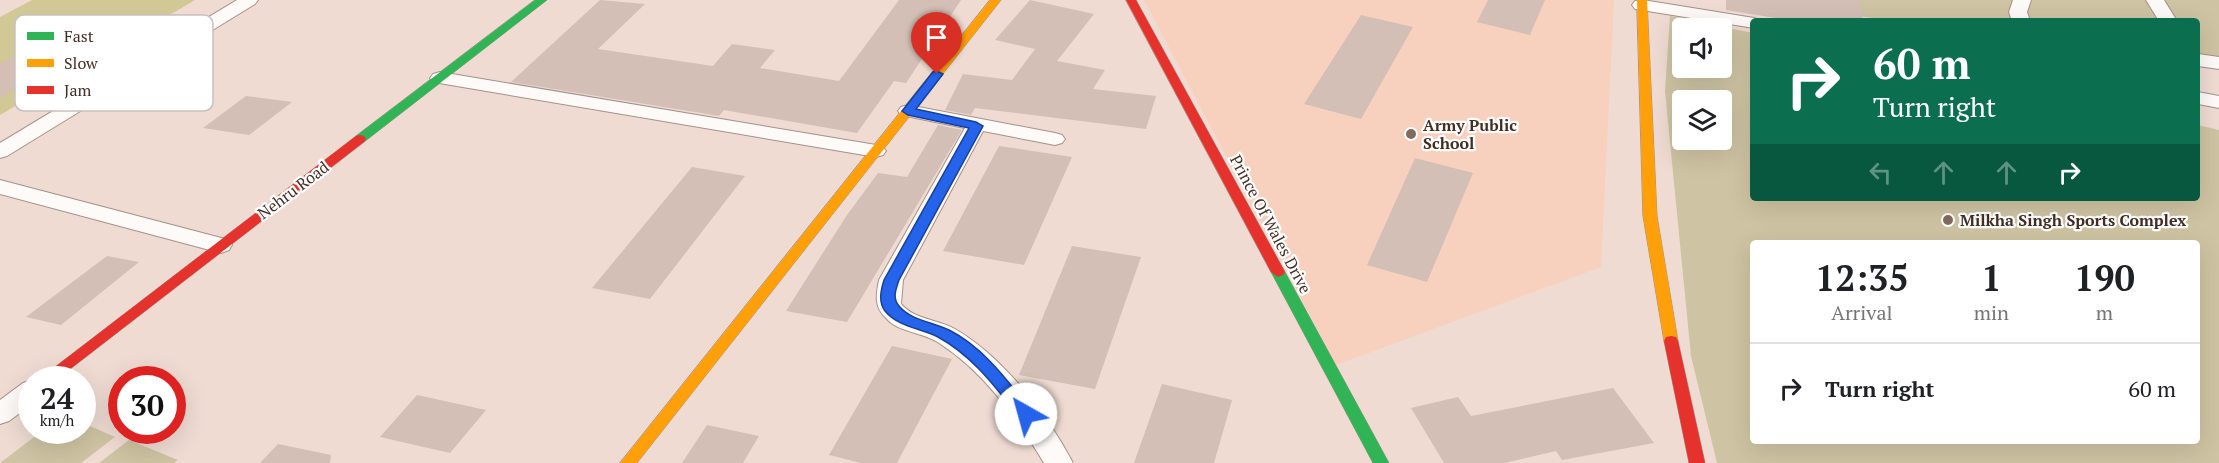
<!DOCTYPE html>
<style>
:root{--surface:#fff;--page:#f2f2f2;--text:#202124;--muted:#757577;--line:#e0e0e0}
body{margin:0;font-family:"PT Serif",serif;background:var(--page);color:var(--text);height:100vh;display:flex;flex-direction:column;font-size:22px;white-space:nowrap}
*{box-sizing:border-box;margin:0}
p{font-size:20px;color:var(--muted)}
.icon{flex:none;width:33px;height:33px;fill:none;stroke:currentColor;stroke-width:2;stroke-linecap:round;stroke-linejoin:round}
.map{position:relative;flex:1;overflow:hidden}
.panel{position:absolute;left:1750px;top:240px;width:450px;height:204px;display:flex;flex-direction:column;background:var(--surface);border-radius:6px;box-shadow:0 6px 24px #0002}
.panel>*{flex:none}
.top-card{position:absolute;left:1750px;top:18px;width:450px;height:183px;border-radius:6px;box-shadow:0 6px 24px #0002;background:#0b6e4f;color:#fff;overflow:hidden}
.controls{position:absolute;left:1672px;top:18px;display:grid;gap:12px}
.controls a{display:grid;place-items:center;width:60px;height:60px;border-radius:6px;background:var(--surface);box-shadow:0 6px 24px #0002;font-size:30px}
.speed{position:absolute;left:18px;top:366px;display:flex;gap:12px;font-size:30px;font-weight:700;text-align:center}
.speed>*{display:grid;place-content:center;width:78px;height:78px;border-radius:50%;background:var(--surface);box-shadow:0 6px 24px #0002;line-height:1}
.speed small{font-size:15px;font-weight:400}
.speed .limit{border:9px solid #d22;background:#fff;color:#111}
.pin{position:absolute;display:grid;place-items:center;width:51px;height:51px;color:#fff;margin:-62px -26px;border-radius:50% 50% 50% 0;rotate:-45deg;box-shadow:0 0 6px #0007}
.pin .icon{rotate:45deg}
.me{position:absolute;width:66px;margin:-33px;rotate:322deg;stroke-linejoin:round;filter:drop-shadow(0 0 4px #0008)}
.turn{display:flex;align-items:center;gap:21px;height:126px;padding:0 24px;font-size:27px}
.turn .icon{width:78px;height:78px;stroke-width:2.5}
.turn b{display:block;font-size:42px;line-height:51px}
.lanes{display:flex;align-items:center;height:57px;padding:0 24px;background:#0003;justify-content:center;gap:30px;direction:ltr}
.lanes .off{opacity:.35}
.eta{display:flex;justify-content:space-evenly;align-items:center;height:102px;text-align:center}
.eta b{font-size:36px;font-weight:700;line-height:42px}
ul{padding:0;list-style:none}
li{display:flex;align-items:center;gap:18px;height:90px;padding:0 24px;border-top:2px solid var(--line)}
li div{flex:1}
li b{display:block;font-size:22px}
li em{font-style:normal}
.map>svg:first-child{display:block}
.built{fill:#f7d1be}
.green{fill:#cec4a3;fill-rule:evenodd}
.forest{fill:#d2c896}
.building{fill:#d3bfb5}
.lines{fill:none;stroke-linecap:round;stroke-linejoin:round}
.street-casing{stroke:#a49188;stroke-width:2}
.fast-casing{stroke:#a49188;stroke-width:1}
.slow-casing{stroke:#a49188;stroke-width:1}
.jam-casing{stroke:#a49188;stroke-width:1}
.street{fill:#fdfaf8;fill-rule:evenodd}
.fast{fill:#30b455;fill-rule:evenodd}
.slow{fill:#ff9f0a;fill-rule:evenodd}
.jam{fill:#e5322d;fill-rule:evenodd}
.route{fill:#2563eb;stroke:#184099;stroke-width:1.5}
.poi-dot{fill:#806b60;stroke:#fff;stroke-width:2}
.labels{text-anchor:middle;stroke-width:4.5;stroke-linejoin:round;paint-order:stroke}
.poi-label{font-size:16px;font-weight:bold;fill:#442e23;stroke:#fff;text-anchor:start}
.street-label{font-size:16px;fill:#442e23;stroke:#fff}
.key{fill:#fff;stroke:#c7c0bd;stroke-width:1.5}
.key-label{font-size:16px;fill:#442e23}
</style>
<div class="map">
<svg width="2219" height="463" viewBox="0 0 2219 463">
<rect width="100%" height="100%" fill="#efdbd2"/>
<path class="built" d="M1144,0H1614L1601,267L1336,365Z"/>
<path class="green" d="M1749,0H2219V68L2198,65V21H1893Z
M1670,16L1753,33L1754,198H2198V125L2219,130V463H1717L1691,356L1665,91ZM1683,28H1722V68H1683ZM1683,100H1722V140H1683ZM1754,243H2198V441H1754Z
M83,423L115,437L81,463H0L42,431L82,430Z
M129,440L178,460L174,463H99Z"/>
<path class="forest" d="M32,0H195L0,115V17Z"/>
<path class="building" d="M600,0L645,4L598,49L713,66L732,44L775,50L760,68L839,81L899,0H961L906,83L894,81L857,133L724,110L719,116L511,82Z
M1030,0L1094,14L1057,61L1105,70L1093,89L1156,96L1146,129L975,108L971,115L945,110L963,74L1012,80L1035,49L995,40Z
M1488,0H1545L1530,35L1477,22Z
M1726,0H1859L1863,21H1794L1726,10Z
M1361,15L1413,27L1361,119L1304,104Z
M18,54L60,60L0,98V64Z
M246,96L292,102L249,135L203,128Z
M938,125L962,130L847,322L786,311L847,215L878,173L907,177Z
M999,146L1072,157L1024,265L943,251Z
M1415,158L1473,173L1427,282L1367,265Z
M692,167L745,176L650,299L592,288Z
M1072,246L1141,257L1095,389L1019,375Z
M107,256L139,262L61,325L26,317Z
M892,346L952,359L897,463H861L829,455Z
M1162,384L1232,400L1214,463H1134Z
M1613,388L1654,443L1562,460L1556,451L1504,463H1444L1411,408L1458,397L1471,416Z
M417,395L486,410L450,453L380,437Z
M707,425L759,436L743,463H682Z
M278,444L331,455L330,463H260Z"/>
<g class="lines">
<g class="street-casing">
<path id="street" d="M237,0H258L255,4L7,156L0,158V143Z
M1643,0L1754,18L1762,21H1754V28L1635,9L1632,5L1635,1Z
M2013,0H2031L2027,12L2030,21H2012L2009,12Z
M2146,0H2164L2177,21H2159Z
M2198,54L2219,57V69L2198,66Z
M440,72L876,145L883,147L886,151L883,155L876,157L433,82L430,78L433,74Z
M2198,92L2219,96V108L2198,104Z
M908,105L1055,133L1062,135L1065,139L1062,143L1055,145L983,131L903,280L901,304C915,320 937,319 955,329C1002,356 1048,415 1073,463H1044C1017,418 984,372 939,343C923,332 899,333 886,318C874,307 876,295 879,280L965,128L901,115L898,111L901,107Z
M0,180L229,240L232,245L229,250L221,253L0,194Z
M32,380V404L9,421L0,424V400L23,383Z"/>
</g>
<g class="fast-casing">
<path id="fast" d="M535,0H547L364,142H356L354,139L356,136Z
M1278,267L1285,272L1389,463H1373L1271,272Z"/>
</g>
<g class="slow-casing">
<path id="slow" d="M990,0H1001L637,463H620Z
M1637,0H1647L1657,216L1678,341L1676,345H1666L1664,341L1643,216Z"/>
</g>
<g class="jam-casing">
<path id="jam" d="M1126,0H1136L1285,272L1283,275L1278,277L1271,272Z
M360,135L364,136L366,139L364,142L56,380H38L356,136Z
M1671,336L1676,337L1678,341L1705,463H1689L1664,341L1666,337Z"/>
</g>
<use href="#street" class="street"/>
<use href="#fast" class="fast"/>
<use href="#slow" class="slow"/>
<use href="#jam" class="jam"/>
</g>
<path class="route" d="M937,71L943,74L916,109L976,122L983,126L899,280C896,289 892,298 899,306C910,320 933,322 949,330C983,347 1007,380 1031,410L1034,414L1031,418H1020C996,388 973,356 938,337C921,328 898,327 885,311C878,302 881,290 884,280L969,128L908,115L902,111L933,72Z"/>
<g class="poi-dot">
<circle cx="1411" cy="134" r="6"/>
<circle cx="1948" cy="220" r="6"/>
</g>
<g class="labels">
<g class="poi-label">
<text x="1423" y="131">Army Public<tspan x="1423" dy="18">School</tspan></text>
<text x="1960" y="226">Milkha Singh Sports Complex</text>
</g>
<g class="street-label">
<text transform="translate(293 190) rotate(-37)" y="6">Nehru Road</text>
<text transform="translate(1271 224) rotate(62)" y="6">Prince Of Wales Drive</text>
</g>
</g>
<rect x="15" y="15" width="198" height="96" rx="9" class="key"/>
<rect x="27" y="32" width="27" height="8" fill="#30b455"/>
<rect x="27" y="59" width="27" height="8" fill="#ff9f0a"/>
<rect x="27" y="86" width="27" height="8" fill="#e5322d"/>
<g class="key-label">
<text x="64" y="42">Fast</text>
<text x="64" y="69">Slow</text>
<text x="64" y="96">Jam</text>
</g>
</svg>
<div class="controls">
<a><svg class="icon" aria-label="sound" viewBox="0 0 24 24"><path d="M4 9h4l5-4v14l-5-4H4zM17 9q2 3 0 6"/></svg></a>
<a><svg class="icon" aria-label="layers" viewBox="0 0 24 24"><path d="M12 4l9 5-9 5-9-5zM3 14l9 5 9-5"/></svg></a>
</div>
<div class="speed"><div>24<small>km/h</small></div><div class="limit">30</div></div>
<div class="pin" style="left:937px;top:74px;background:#d93025"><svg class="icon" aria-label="arrive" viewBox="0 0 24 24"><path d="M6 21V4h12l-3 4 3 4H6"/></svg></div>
<svg class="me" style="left:1026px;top:414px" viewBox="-20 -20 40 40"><circle r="19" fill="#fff"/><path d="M0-13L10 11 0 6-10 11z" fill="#2563eb"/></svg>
<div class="top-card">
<div class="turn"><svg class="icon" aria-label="right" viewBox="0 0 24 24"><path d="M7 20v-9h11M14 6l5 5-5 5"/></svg><div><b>60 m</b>Turn right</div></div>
<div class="lanes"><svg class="icon off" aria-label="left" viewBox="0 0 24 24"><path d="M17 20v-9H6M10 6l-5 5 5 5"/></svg><svg class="icon off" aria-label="ahead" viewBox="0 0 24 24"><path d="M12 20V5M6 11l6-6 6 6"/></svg><svg class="icon off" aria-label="ahead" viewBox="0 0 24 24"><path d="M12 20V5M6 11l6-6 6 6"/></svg><svg class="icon" aria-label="right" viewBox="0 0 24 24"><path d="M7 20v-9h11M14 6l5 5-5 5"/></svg></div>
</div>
<section class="panel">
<div class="eta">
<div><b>12:35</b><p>Arrival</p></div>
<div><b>1</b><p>min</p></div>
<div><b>190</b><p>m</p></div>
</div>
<ul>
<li><svg class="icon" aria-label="right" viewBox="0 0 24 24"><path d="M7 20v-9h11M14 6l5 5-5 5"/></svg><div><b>Turn right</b></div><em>60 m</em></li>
</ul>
</section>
</div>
